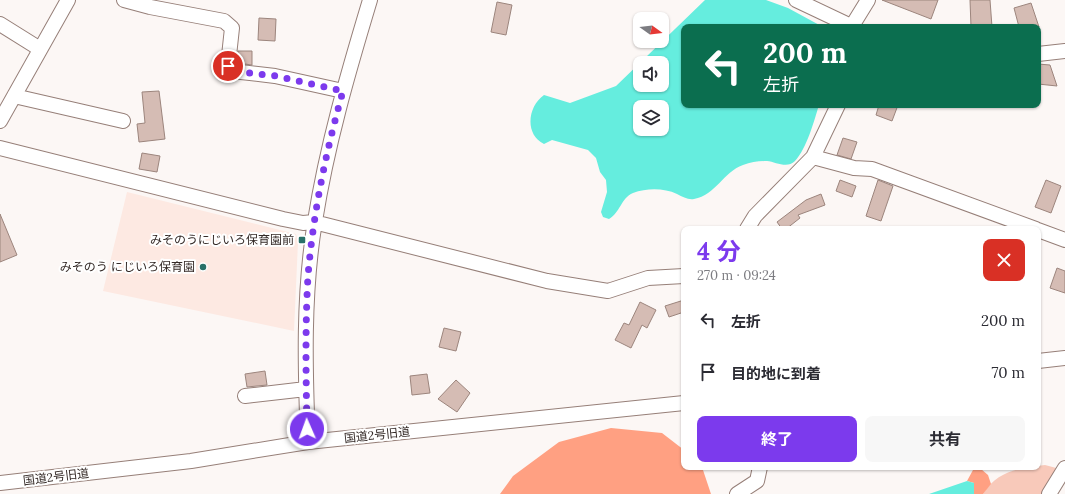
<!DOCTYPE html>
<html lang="ja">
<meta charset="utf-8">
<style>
:root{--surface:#fff;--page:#f7f7f7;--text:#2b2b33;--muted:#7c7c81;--accent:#7c3aed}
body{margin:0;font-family:Lora,"Noto Sans JP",serif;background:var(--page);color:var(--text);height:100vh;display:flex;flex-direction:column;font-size:15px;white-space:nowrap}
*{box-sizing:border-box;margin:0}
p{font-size:13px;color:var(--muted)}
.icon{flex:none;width:22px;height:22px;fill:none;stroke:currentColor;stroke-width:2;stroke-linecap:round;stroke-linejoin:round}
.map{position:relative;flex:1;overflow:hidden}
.details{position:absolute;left:681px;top:226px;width:360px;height:244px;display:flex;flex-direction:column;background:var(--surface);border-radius:8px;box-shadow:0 1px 3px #0004}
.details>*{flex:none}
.guide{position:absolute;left:681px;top:24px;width:360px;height:84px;border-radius:8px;box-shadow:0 1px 3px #0004;background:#0b6e4f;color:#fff;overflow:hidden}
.needle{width:26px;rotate:105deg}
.fabs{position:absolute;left:633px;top:12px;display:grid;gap:8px}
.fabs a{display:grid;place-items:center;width:36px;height:36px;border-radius:8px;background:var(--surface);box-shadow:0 1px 3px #0004;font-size:20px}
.pin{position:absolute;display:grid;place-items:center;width:34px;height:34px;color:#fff;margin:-17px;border:2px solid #fff;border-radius:50%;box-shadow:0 1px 4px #0007}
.me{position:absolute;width:44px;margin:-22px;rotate:358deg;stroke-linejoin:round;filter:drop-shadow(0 0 3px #0008)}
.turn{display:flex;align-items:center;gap:14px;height:84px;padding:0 16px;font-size:18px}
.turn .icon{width:52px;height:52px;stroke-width:2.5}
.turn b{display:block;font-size:28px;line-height:34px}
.round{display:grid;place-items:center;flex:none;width:42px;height:42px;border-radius:8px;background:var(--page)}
.head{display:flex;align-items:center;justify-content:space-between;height:68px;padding:0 16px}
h1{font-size:24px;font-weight:700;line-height:30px;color:var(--accent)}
.cta{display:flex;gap:8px;margin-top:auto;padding:8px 16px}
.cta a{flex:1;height:46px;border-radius:8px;background:var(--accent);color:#fff;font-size:16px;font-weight:700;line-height:46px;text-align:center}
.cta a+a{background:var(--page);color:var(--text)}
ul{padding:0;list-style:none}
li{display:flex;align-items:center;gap:12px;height:52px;padding:0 16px}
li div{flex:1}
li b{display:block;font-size:15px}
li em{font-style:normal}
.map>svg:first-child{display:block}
.built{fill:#fde9e2}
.green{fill:#f8c9ba}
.forest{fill:#ffa082}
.water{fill:#65edde;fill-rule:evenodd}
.building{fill:#d5bcb4;stroke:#9c857d}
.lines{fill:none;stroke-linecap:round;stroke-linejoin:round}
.minor-casing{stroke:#967f78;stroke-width:16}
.minor{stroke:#fff;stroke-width:14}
.route{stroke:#7c3aed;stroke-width:7;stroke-dasharray:0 12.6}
.poi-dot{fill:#287068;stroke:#fff;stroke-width:1.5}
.labels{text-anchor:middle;stroke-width:4;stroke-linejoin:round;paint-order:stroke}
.poi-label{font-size:12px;fill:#342a27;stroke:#fff;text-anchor:end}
.street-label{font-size:12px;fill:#342a27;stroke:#fff}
</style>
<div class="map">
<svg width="1065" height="494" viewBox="0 0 1065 494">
<rect width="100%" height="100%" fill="#fcf7f5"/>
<path class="built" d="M127,192L296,234L298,242L294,331L103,291Z"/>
<path class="green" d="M1045,465L1060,469L1045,494H983C998,470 1020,468 1045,465Z"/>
<path class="forest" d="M611,428L662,433L684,450V467H702L711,494H500L513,476L559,442Z
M981,469L988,475L991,484L983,494H974V483L967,481L973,470Z"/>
<path class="water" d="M705,0H766L788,8L823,27H684V105H819C814,121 807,148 795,161C787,169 776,162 767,161C759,161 751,162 743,165C723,172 716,195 694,199C688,200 683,197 677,194C664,188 647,188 633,193C621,198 620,213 609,219L603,217L601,212L607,192L606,180L600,172L596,158L588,150L552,140L544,144C524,134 528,106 544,95L570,103L616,86ZM640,63H662V85H640ZM640,107H662V129H640Z
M967,481L974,483V494H929Z"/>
<path class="building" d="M882,0H938L931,19Z
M970,0H990L992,27H971Z
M497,2L512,5L506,35L491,32Z
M1031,3L1039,27H1019L1014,8Z
M259,18L276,19L275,41L258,40Z
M238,51H252V65L237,63Z
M1038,64L1050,65L1057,86L1038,84Z
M159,91L165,139L139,142L137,124L145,123L142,92Z
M879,105H898L892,121L876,115Z
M843,138L857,142L851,159L837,155Z
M142,153L160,156L157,172L139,169Z
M840,180L856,186L852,197L836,191Z
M878,180L893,186L881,221L866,216Z
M1046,180L1061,186L1051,213L1035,207Z
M821,194L825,205L798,215L800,218L786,229H782L777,222L806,200Z
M0,214L17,255L0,262Z
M1057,268L1065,271V293L1050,288Z
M684,300V312L669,317L665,306Z
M640,302L656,310L647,328L642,325L631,348L615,340L624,323L629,325Z
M444,328L461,332L456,351L439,347Z
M265,371L267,385L247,387L245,374Z
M427,374L430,393L412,395L410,376Z
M456,380L470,393L457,412L438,399Z"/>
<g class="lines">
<g class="minor-casing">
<path id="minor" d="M124,0L150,7L224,21L232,28L228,65V69L232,71L275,76L343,91
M796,0L853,27
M0,24L40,49
M852,26L868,0
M1038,54L1065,51
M14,96L123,121
M0,121L68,0
M0,148L283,219L303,223L314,222L547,281L608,291L648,278L684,276
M813,157L854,168L872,169L1036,229
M747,229L755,216L813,157L838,105
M1038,230L1065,240
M1038,361L1065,358
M245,396L306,389
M308,442C305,368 303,294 315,221C327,145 348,73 370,0
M0,483L191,461L308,442L684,403
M737,494L757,481L760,467
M1049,494L1065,468"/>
</g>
<use href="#minor" class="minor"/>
</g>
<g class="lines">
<path class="route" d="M228,66V69L232,71L276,76L343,91C326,151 313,214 308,276C305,327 306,378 307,429"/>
</g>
<g class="poi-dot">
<rect x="298" y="236" width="8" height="8" rx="2"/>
<circle cx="203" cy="267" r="4"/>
</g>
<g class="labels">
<g class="poi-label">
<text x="294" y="244">みそのうにじいろ保育園前</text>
<text x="195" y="271">みそのう にじいろ保育園</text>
</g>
<g class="street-label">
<text transform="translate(377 435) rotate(-6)" y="4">国道2号旧道</text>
<text transform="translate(56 477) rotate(-7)" y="4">国道2号旧道</text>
</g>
</g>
</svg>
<div class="fabs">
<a><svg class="needle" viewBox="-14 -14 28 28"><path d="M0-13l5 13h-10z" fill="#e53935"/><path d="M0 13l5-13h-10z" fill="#7c7c81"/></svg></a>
<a><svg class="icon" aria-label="sound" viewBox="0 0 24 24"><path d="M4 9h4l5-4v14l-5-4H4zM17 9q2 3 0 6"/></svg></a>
<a><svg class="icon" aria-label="layers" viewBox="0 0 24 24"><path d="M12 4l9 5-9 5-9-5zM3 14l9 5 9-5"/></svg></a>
</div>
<div class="pin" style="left:228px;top:66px;background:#d93025"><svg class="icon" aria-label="arrive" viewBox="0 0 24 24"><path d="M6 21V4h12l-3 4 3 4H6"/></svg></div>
<svg class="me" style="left:307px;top:429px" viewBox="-20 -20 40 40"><circle r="17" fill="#7c3aed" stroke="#fff" stroke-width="3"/><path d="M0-11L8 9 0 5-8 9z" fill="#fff"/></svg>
<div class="guide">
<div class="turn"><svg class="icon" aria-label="left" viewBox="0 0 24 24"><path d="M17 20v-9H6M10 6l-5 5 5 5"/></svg><div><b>200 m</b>左折</div></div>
</div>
<section class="details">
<div class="head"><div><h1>4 分</h1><p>270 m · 09:24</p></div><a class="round" style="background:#d93025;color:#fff"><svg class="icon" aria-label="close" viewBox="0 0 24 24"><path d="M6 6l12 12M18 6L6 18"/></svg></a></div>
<ul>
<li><svg class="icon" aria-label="left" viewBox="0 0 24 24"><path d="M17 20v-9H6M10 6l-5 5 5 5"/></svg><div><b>左折</b></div><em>200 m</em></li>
<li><svg class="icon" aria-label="arrive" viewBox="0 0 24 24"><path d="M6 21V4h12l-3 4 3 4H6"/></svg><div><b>目的地に到着</b></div><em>70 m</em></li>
</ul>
<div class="cta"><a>終了</a><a>共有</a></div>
</section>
</div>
